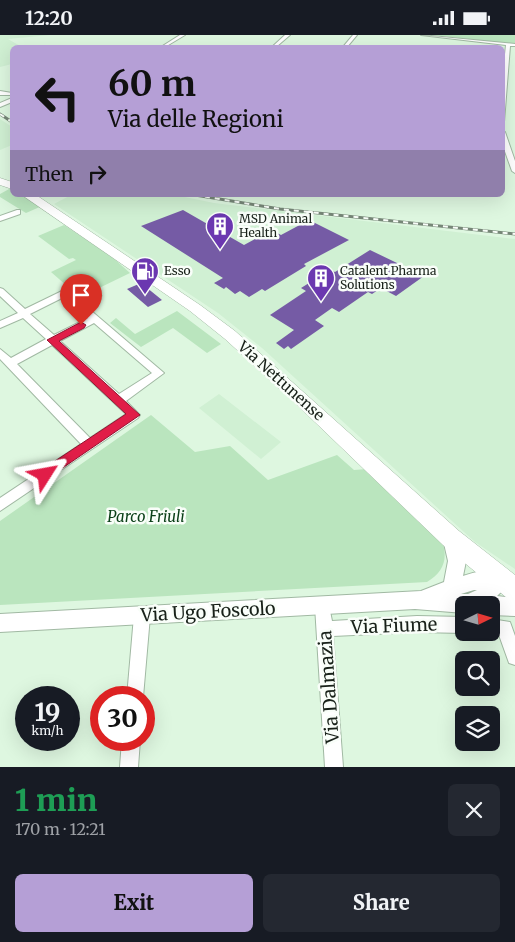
<!DOCTYPE html>
<meta charset="utf-8">
<style>
:root{--surface:#171b24;--page:#242831;--text:#f1f3f6;--muted:#9ea1a6;--accent:#b59fd6}
body{margin:0;font-family:Merriweather,serif;background:var(--page);color:var(--text);height:100vh;display:flex;flex-direction:column;font-size:19px;white-space:nowrap}
*{box-sizing:border-box;margin:0}
p{font-size:16px;color:var(--muted)}
.icon{flex:none;width:28px;height:28px;fill:none;stroke:currentColor;stroke-width:2;stroke-linecap:round;stroke-linejoin:round}
.map{position:relative;height:732px;overflow:hidden}
.panel{display:flex;flex-direction:column;background:var(--surface);flex:1}
.panel>*{flex:none}
.top-card{position:absolute;left:10px;top:10px;width:495px;height:152px;border-radius:8px;box-shadow:0 5px 20px #0002;background:#b59fd6;color:#111;overflow:hidden}
.needle{width:32px;rotate:85deg}
.tools{position:absolute;left:455px;top:561px;display:grid;gap:10px}
.tools a{display:grid;place-items:center;width:45px;height:45px;border-radius:8px;background:var(--surface);box-shadow:0 5px 20px #0002;font-size:25px}
.speed{position:absolute;left:15px;top:651px;display:flex;gap:10px;font-size:25px;font-weight:700;text-align:center}
.speed>*{display:grid;place-content:center;width:65px;height:65px;border-radius:50%;background:var(--surface);box-shadow:0 5px 20px #0002;line-height:1}
.speed small{font-size:12px;font-weight:400}
.speed .limit{border:8px solid #d22;background:#fff;color:#111}
.pin{position:absolute;display:grid;place-items:center;width:42px;height:42px;color:#fff;margin:-51px -21px;border-radius:50% 50% 50% 0;rotate:-45deg;box-shadow:0 0 5px #0007}
.pin .icon{rotate:45deg}
.me{position:absolute;width:55px;margin:-28px;rotate:56deg;stroke-linejoin:round;filter:drop-shadow(0 0 4px #0008)}
.turn{display:flex;align-items:center;gap:18px;height:105px;padding:0 15px;font-size:22px}
.turn .icon{width:65px;height:65px;stroke-width:2.5}
.turn b{display:block;font-size:35px;line-height:42px}
.then{display:flex;align-items:center;height:48px;padding:0 15px;background:#0003;gap:10px;font-size:19px}
.round{display:grid;place-items:center;flex:none;width:52px;height:52px;border-radius:8px;background:var(--page)}
.headline{display:flex;align-items:center;justify-content:space-between;height:85px;padding:0 15px}
h1{font-size:30px;font-weight:800;line-height:38px;color:#1e9e55}
.button{display:flex;gap:10px;margin-top:auto;padding:10px 15px}
.button a{flex:1;height:58px;border-radius:8px;background:var(--accent);color:#111;font-size:20px;font-weight:800;line-height:58px;text-align:center}
.button a+a{background:var(--page);color:var(--text)}
.status{display:flex;justify-content:space-between;align-items:center;height:35px;padding:0 25px;background:var(--surface);direction:ltr}
.status svg{height:14px;fill:currentColor}
.map>svg:first-child{display:block}
.built{fill:#d0f0d3}
.green{fill:#bae5be}
.building{fill:#755ba5}
.lines{fill:none;stroke-linecap:round;stroke-linejoin:round}
.minor-casing{stroke:#a1b9a3;stroke-width:2}
.tertiary-casing{stroke:#a1b9a3;stroke-width:2}
.primary-casing{stroke:#a1b9a3;stroke-width:1}
.minor{fill:#fff;fill-rule:evenodd}
.tertiary{fill:#fff;fill-rule:evenodd}
.primary{fill:#fff;fill-rule:evenodd}
.rail-casing{stroke:#768677;stroke-width:3}
.rail{stroke:#f9fef9;stroke-width:2;stroke-dasharray:5;stroke-linecap:butt}
.route{fill:#e11d48;stroke:#92132f}
.labels{text-anchor:middle;stroke-width:5;stroke-linejoin:round;paint-order:stroke}
.far-poi-label{font-size:12px;fill:#182119;stroke:#f9fef9;text-anchor:start}
.street-label{font-size:15px;fill:#182119;stroke:#f9fef9}
.park-label{font-size:15px;font-style:italic;fill:#0b4018;stroke:#f9fef9}
.near-street-label{font-size:18px;fill:#182119;stroke:#f9fef9}
</style>
<div class="status"><b>12:20</b><svg viewBox="0 0 49 12"><path d="M0 12V9h3v3zM5 12V6h3v6zM10 12V3h3v9zM15 12V0h3v12zM26 1h20v11H26zM47 4h2v5h-2z"/></svg></div>
<div class="map">
<svg width="515" height="732" viewBox="0 0 515 732">
<rect width="100%" height="100%" fill="#def7e0"/>
<path class="built" d="M0,0H50L8,4L22,12H12V29L0,32Z
M0,84L12,92V110L0,115Z
M71,160H175L214,168L515,204V534L475,507L262,313L218,278L54,169Z
M219,359L281,407L261,424L199,373Z"/>
<path class="green" d="M432,0H515V9Z
M11,153L12,160H24L42,171L26,178L0,162V159Z
M64,190L111,221L130,238L97,254L103,261L97,264L79,248L67,251L51,237L76,225L73,223L69,224L38,201Z
M177,276L221,309L207,318L173,293L141,312L110,288L116,283L135,299Z
M151,380L195,417L230,411L268,445L337,420L354,435L367,434L443,509C448,526 442,538 427,547L0,570V486Z"/>
<path class="building" d="M183,175L244,210L272,195L281,200L309,185L349,205L304,229L306,231L265,256L262,254L249,262L240,256L235,259L226,252L224,254L214,248L223,243L141,191Z
M370,215L424,241L396,261L381,253L372,259L368,257L339,277L332,273L315,285L324,291L291,314L288,311L284,314L276,308L294,295L270,280L306,256L301,253L330,235L335,237Z
M141,248L162,265L148,272L127,254Z"/>
<g class="lines">
<g class="minor-casing">
<path id="minor" d="M180,0H185L165,12H161Z
M285,0H290L276,12H272Z
M353,0H357L347,12H343Z
M421,0L515,9V11H510L504,87L502,88V47L506,10Z
M0,56L12,58V60H0Z
M12,63V67L0,72V68Z
M502,95L505,97L515,126V138L512,136L502,108Z
M17,175H20V179L0,186V181Z
M0,253L3,254L25,274L62,256H68L164,338L126,366L140,380L138,383L0,476V463L81,409L0,324V314L11,323L46,304L23,283L0,293V286L18,278L0,261ZM64,262L88,283L54,300L30,279ZM94,288L152,338L119,359L60,306ZM52,310L126,379L90,403L17,329Z
M323,563L328,566L332,586L417,581L464,582V598L417,597L333,601L343,732H325L315,571L318,566Z
M142,573L147,576L150,581L143,662H127L134,581L137,576Z
M491,584L510,587L515,601V630L509,628L499,600L485,598H491Z
M122,705H140L138,732H120Z"/>
</g>
<g class="tertiary-casing">
<path id="tertiary" d="M451,496L457,498L466,526L463,541C476,536 494,533 507,539L510,545L507,551L497,561L515,563V581L491,580V570H464V578L415,574L0,597V579L421,556L444,547L448,526L443,504L445,498ZM474,555H477L468,559H461Z"/>
</g>
<g class="primary-casing">
<path id="primary" d="M0,143L12,147V154L0,150Z
M22,160H36L200,270L235,296L459,496L515,540V567L507,563L443,510L293,366L225,304L190,276Z"/>
</g>
<use href="#minor" class="minor"/>
<use href="#tertiary" class="tertiary"/>
<use href="#primary" class="primary"/>
<g class="rail-casing">
<path id="rail" d="M0,79L12,87
M195,160L280,174L515,199"/>
</g>
<use href="#rail" class="rail"/>
</g>
<path class="route" d="M81,287L86,290L84,293L59,306L140,380L45,445L38,440L40,436L126,379L47,305Z"/>
<defs>
<g id="building-pin" transform="scale(1.4375)"><path d="M0 17L-7.5 6A9.5 9.5 0 1 1 7.5 6Z" fill="#6b38b0" stroke="#f9fef9"/><path d="M-4-6H4V6H1V3H-1V6H-4ZM-2.5-4.3h1.7v1.8h-1.7ZM.8-4.3h1.7v1.8H.8ZM-2.5-1h1.7V.8h-1.7ZM.8-1h1.7V.8H.8Z" fill="#fff"/></g>
<g id="fuel-pin" transform="scale(1.4375)"><path d="M0 17L-7.5 6A9.5 9.5 0 1 1 7.5 6Z" fill="#6b38b0" stroke="#f9fef9"/><path d="M-5.5-6h7V0h2V4h1.3V-2.5L3-4.5l.8-.8L6-3V5H2.5V1h-1V6h-7ZM-4.2-4.7v3.2H.2V-4.7Z" fill="#fff"/></g>
</defs>
<g fill-rule="evenodd">
<use href="#building-pin" x="220" y="191"/>
<use href="#fuel-pin" x="145" y="236"/>
<use href="#building-pin" x="321" y="243"/>
</g>
<g class="labels">
<g class="far-poi-label">
<text x="239" y="188">MSD Animal<tspan x="239" dy="14">Health</tspan></text>
<text x="164" y="240">Esso</text>
<text x="340" y="240">Catalent Pharma<tspan x="340" dy="14">Solutions</tspan></text>
</g>
<g class="street-label">
<text transform="translate(281 346) rotate(42)" y="5">Via Nettunense</text>
</g>
<g class="park-label">
<text x="146" y="487">Parco Friuli</text>
</g>
<g class="near-street-label">
<text transform="translate(208 577) rotate(-3)" y="6">Via Ugo Foscolo</text>
<text transform="translate(394 591) rotate(-2)" y="6">Via Fiume</text>
<text transform="translate(329 652) rotate(-94)" y="6">Via Dalmazia</text>
</g>
</g>
</svg>
<div class="tools">
<a><svg class="needle" viewBox="-14 -14 28 28"><path d="M0-13l5 13h-10z" fill="#e53935"/><path d="M0 13l5-13h-10z" fill="#9ea1a6"/></svg></a>
<a><svg class="icon" aria-label="search" viewBox="0 0 24 24"><circle cx="10" cy="10" r="6"/><path d="M15 15l6 6"/></svg></a>
<a><svg class="icon" aria-label="layers" viewBox="0 0 24 24"><path d="M12 4l9 5-9 5-9-5zM3 14l9 5 9-5"/></svg></a>
</div>
<div class="speed"><div>19<small>km/h</small></div><div class="limit">30</div></div>
<div class="pin" style="left:81px;top:290px;background:#d93025"><svg class="icon" aria-label="arrive" viewBox="0 0 24 24"><path d="M6 21V4h12l-3 4 3 4H6"/></svg></div>
<svg class="me" style="left:45px;top:440px" viewBox="-20 -20 40 40"><path d="M0-17L14 15 0 8-14 15z" fill="#e11d48" stroke="#fff" stroke-width="4"/></svg>
<div class="top-card">
<div class="turn"><svg class="icon" aria-label="left" viewBox="0 0 24 24"><path d="M17 20v-9H6M10 6l-5 5 5 5"/></svg><div><b>60 m</b>Via delle Regioni</div></div>
<div class="then">Then<svg class="icon" aria-label="right" viewBox="0 0 24 24"><path d="M7 20v-9h11M14 6l5 5-5 5"/></svg></div>
</div>
</div>
<section class="panel">
<div class="headline"><div><h1>1 min</h1><p>170 m · 12:21</p></div><a class="round"><svg class="icon" aria-label="close" viewBox="0 0 24 24"><path d="M6 6l12 12M18 6L6 18"/></svg></a></div>
<div class="button"><a>Exit</a><a>Share</a></div>
</section>
